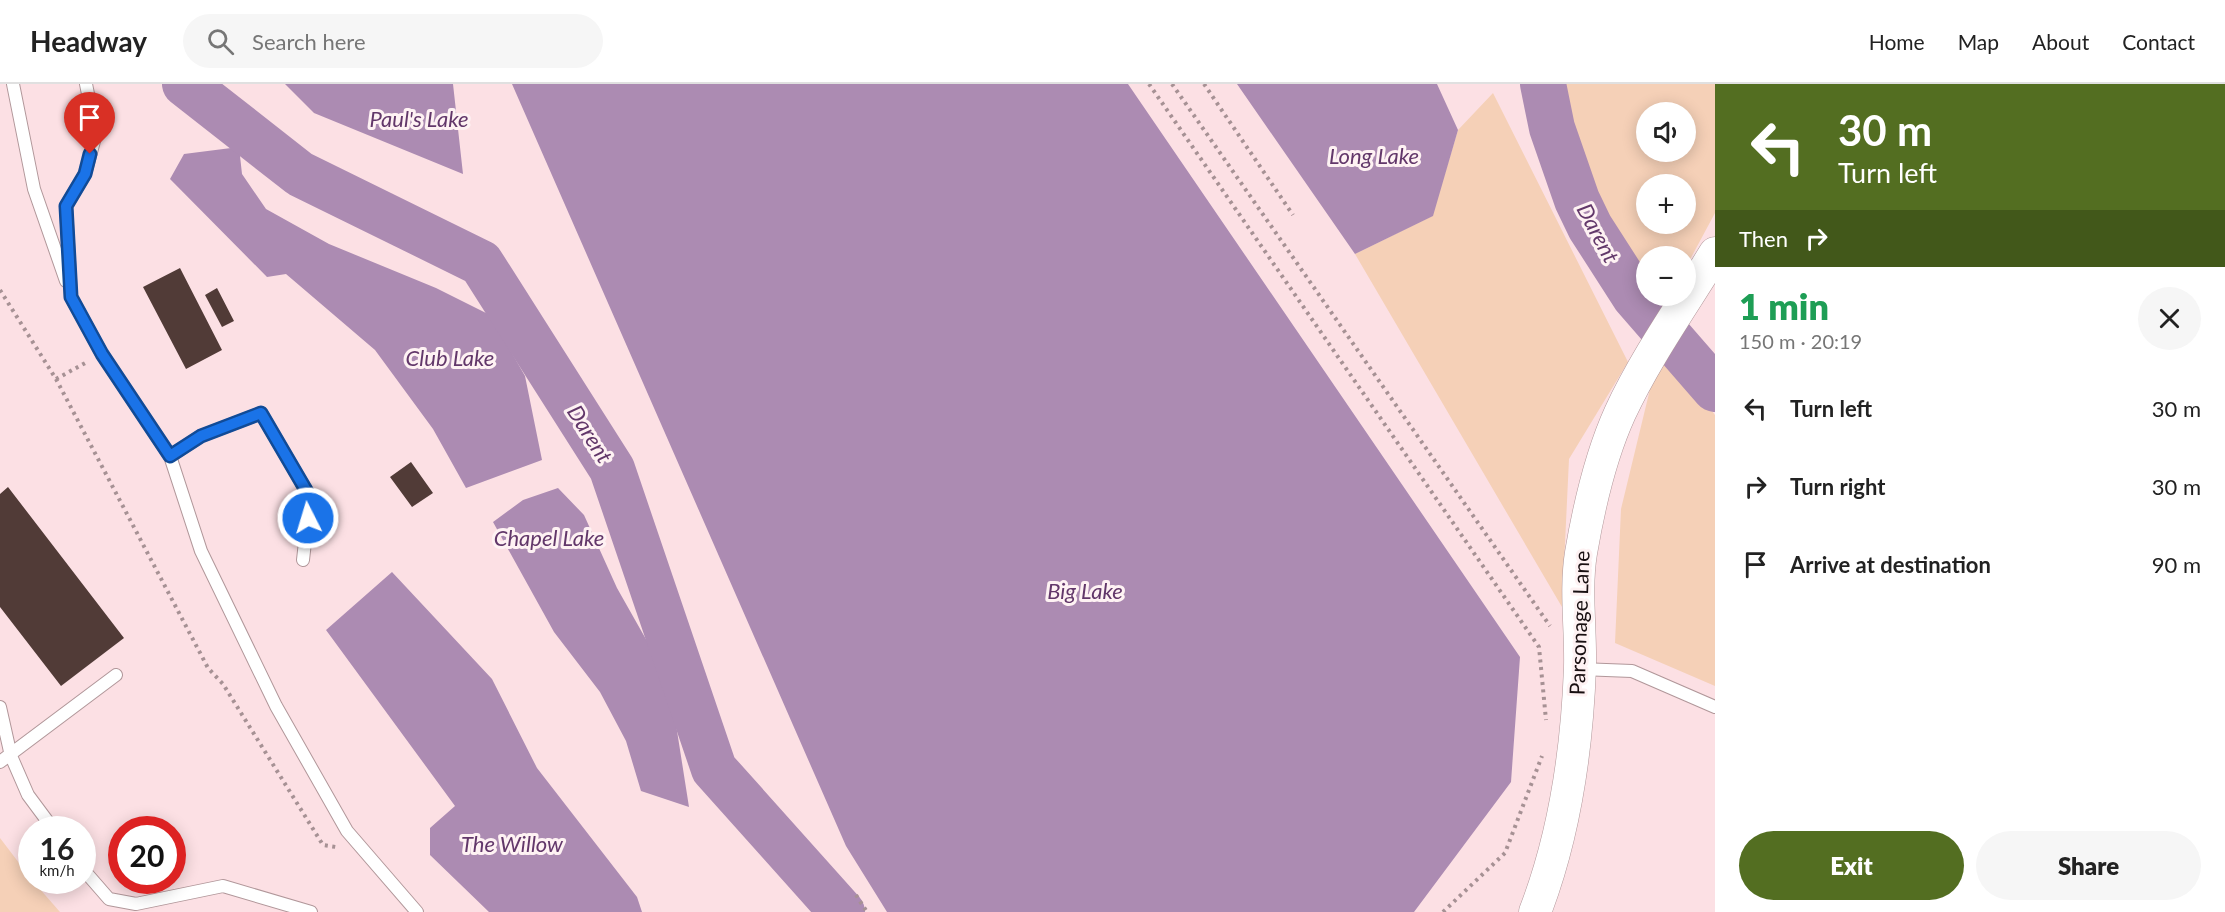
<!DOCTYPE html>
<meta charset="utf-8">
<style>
:root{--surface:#fff;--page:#f6f6f6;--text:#222;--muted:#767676;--line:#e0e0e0;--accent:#536e21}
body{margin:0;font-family:Lato,sans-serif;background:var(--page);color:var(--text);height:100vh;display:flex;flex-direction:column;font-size:22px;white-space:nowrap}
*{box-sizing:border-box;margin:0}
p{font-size:20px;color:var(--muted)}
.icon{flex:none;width:33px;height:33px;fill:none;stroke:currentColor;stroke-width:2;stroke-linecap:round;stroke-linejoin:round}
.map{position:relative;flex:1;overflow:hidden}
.drawer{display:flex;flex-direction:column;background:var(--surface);width:510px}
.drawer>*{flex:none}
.banner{background:#536e21;color:#fff;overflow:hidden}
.buttons{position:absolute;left:1636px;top:18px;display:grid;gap:12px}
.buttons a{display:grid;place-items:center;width:60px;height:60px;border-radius:50%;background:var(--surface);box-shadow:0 3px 15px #0003;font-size:30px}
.speed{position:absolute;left:18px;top:732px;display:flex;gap:12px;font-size:30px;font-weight:700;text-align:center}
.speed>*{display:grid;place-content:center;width:78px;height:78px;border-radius:50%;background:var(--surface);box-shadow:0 3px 15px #0003;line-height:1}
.speed small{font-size:15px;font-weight:400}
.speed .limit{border:9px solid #d22;background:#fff;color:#111}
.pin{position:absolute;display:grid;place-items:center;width:51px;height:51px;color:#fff;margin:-62px -26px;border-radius:50% 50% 50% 0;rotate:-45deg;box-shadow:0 0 6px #0007}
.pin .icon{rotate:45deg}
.me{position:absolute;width:66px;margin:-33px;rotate:355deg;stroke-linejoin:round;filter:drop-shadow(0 0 4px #0008)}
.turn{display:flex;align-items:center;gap:21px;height:126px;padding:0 24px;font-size:27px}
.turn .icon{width:78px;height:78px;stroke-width:2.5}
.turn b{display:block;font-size:42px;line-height:51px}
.then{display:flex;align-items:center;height:57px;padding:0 24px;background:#0003;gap:12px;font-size:22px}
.round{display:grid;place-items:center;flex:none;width:63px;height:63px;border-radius:32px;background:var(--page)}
.summary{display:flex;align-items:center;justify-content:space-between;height:102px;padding:0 24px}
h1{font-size:36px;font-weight:800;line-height:45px;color:#1e9e55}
.button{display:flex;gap:12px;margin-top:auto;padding:12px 24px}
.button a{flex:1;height:69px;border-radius:36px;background:var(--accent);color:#fff;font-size:24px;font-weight:800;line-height:69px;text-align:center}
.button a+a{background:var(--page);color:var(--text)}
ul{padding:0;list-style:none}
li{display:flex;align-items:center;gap:18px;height:78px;padding:0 24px}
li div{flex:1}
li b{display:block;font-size:22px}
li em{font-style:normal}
header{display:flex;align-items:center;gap:36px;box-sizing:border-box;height:84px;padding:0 30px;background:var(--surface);border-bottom:2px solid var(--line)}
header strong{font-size:28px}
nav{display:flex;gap:33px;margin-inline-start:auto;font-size:21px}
.search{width:420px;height:54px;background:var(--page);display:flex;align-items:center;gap:15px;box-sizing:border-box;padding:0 21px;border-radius:33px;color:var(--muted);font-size:22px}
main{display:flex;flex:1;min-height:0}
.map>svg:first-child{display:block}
.green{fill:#f5d0b7;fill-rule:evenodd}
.water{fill:#ac8bb2}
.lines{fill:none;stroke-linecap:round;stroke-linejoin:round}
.river{stroke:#ac8bb2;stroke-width:46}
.building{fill:#513b37}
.service-casing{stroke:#b1979a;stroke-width:14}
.tertiary-casing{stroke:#b1979a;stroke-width:33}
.path{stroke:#a69194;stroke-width:4;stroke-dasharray:3 4.5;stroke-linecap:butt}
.service{stroke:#fff;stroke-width:12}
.tertiary{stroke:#fff;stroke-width:32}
.route-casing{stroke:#114b97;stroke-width:15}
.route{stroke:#1a73e8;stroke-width:10}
.labels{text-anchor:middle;stroke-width:6;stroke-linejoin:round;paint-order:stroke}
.street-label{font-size:21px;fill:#180f11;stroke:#fef2f3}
.water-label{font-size:22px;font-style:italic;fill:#62376a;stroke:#fef2f3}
</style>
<header>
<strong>Headway</strong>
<div class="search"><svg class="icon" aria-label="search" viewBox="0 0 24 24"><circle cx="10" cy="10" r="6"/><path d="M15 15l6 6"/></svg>Search here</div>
<nav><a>Home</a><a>Map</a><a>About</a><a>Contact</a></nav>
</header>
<main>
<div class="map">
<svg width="1715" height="828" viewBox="0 0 1715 828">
<rect width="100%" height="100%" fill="#fce0e4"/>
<path class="green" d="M1551,0H1715V129L1686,183V172H1647V206L1591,127ZM1647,28H1686V68H1647ZM1647,100H1686V140H1647Z
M1493,9L1628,278L1569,375L1562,523L1355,170L1432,132L1458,46Z
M1670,271L1715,331V602L1615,559L1621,425L1651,301Z
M0,754L32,796L60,828H0Z"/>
<path class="water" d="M285,0H453L463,90L314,29Z
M512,0H1128L1520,573L1511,698L1414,828H887L846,762Z
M1237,0H1437L1458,46L1433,132L1355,170Z
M239,63L242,90L266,125L329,160L436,204L490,231L525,292L542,376L466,404L433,345L375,266L286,190L267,193L170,95L184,70Z
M558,404L584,431L617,504L669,596L689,723L641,707L626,657L600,608L554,548L493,438L523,416Z
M392,488L492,595L537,684L637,813L642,828H489L430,771V744L455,722L326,546Z"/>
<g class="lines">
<path class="river" d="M185,0L300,90L481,179L612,385L714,685L842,828
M1543,0L1552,44L1577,116L1590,143L1635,213L1715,305"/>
</g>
<path class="building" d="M180,184L222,266L186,285L143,203Z
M217,204L234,237L222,243L205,211Z
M411,378L433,409L412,423L390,393Z
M8,403L124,554L61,602L0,523V410Z"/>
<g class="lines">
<g class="service-casing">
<path id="service" d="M13,0L34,105L66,197
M86,0L96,50L85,90L66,122L71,213L102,270L170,372L201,467L276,622L347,747L417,828
M170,372L201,352L261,329L310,413L303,476
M1580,585L1632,587L1715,623
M0,623L11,672L28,711L54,746
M0,678L116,591
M82,784L109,815L136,820L223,802L311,828"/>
</g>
<g class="tertiary-casing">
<path id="tertiary" d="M1535,828C1565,750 1577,666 1580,583C1581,546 1575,506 1581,469C1589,422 1600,373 1620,329C1646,273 1683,221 1715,169"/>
</g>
<path class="path" d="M1149,0L1539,563L1546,636
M1172,0L1550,542
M1204,0L1293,131
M0,206L56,295L208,584L223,600L323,761L336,763
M56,295L87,278
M856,811L867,828
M1443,828L1505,769L1542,672"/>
<use href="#service" class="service"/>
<use href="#tertiary" class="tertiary"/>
</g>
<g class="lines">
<g class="route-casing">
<path id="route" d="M90,70L85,90L66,122L71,213L102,270L170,372L201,352L261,329L310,413L308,434"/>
</g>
<use href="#route" class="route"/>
</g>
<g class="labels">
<g class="street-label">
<text transform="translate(1580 539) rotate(-88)" y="7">Parsonage Lane</text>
</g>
<g class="water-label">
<text x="419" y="43">Paul's Lake</text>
<text x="1374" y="80">Long Lake</text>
<text transform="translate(1598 149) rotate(62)" y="8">Darent</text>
<text x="450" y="282">Club Lake</text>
<text transform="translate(590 350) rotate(58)" y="8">Darent</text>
<text x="549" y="462">Chapel Lake</text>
<text x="1085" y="515">Big Lake</text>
<text x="512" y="768">The Willow</text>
</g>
</g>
</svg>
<div class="buttons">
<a><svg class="icon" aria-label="sound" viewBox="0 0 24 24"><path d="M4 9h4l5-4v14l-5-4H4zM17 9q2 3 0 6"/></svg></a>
<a>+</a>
<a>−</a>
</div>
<div class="speed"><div>16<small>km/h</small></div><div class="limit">20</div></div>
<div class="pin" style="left:90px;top:70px;background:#d93025"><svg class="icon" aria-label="arrive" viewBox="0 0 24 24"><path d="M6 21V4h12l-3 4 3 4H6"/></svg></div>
<svg class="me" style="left:308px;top:434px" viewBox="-20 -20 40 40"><circle r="17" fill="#1a73e8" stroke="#fff" stroke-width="3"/><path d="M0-11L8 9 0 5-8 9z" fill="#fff"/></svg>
</div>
<section class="drawer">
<div class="banner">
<div class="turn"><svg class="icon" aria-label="left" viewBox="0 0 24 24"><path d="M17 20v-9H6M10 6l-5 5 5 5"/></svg><div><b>30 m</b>Turn left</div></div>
<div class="then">Then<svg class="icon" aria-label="right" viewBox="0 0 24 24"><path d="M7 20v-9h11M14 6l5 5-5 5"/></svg></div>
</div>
<div class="summary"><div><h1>1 min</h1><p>150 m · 20:19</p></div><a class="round"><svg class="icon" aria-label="close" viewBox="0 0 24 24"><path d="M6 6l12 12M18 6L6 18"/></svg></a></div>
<ul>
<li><svg class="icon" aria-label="left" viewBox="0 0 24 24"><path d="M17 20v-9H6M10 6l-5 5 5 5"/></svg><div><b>Turn left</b></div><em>30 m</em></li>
<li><svg class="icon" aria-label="right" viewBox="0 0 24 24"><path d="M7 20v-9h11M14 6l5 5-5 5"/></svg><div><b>Turn right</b></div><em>30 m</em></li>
<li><svg class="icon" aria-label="arrive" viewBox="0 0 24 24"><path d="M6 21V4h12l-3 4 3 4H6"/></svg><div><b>Arrive at destination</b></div><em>90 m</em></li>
</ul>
<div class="button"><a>Exit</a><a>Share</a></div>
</section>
</main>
